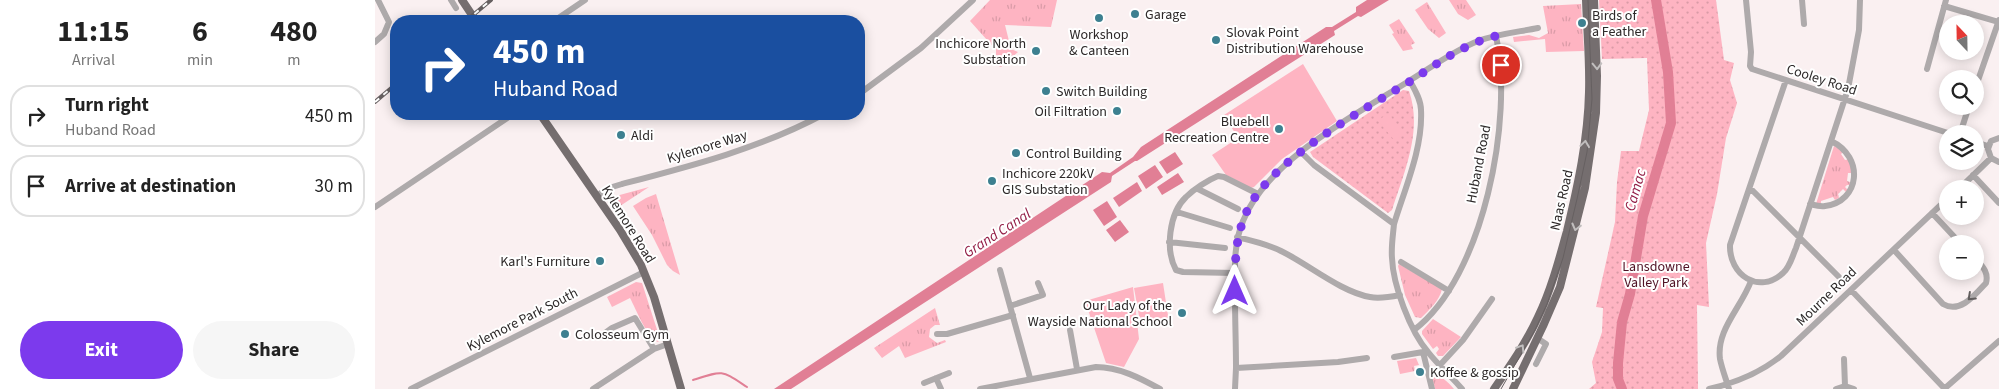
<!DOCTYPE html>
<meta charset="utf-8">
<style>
:root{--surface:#fff;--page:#f6f6f6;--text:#222;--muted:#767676;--line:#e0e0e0;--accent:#7c3aed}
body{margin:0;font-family:"Source Sans 3",sans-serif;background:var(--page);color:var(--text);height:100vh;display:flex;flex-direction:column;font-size:19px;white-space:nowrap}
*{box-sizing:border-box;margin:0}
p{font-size:16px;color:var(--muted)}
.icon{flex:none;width:28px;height:28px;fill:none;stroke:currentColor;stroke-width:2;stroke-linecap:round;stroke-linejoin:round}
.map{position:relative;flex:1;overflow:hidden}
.sheet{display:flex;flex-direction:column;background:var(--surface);width:375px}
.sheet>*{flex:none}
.top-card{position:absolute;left:15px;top:15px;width:475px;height:105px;border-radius:20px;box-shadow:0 2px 12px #0003;background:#1a4fa0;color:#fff;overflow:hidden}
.needle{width:32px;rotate:338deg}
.tools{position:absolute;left:1564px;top:15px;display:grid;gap:10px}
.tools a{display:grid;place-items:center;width:45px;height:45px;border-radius:50%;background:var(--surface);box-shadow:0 2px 12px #0003;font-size:25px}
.pin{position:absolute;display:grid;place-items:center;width:42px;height:42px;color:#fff;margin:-21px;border:2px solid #fff;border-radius:50%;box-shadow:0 1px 5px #0007}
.me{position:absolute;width:55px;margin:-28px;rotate:0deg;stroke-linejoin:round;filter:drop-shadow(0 0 4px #0008)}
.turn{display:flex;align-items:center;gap:18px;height:105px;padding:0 20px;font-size:22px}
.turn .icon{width:65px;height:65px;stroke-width:2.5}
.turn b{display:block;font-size:35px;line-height:42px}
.eta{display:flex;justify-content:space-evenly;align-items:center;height:85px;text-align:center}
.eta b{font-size:30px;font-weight:700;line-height:35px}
.cta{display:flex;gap:10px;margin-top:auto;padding:10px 20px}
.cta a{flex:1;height:58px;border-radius:30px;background:var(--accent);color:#fff;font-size:20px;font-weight:700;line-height:58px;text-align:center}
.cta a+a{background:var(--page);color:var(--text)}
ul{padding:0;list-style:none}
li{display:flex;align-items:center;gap:15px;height:62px;margin:0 10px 8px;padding:0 10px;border:2px solid var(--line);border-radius:20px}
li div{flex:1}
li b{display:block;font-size:19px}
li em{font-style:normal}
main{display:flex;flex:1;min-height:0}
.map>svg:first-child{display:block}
.grass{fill:url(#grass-tufts)}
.park{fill:url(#park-dots)}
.garden{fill:#feb4c2}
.water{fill:#e17f95}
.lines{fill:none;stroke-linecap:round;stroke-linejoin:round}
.stream{stroke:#e17f95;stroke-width:2}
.river{stroke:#e17f95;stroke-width:10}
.minor{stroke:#aeaaab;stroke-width:6}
.major{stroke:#756e6f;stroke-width:8}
.tram{stroke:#666061;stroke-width:1}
.rail-casing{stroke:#666061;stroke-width:4}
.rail{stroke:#fff;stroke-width:2;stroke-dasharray:5.5;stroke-linecap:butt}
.oneway{stroke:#c1bebe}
.oneway2{stroke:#615d5d}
.route{stroke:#7c3aed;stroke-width:9;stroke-dasharray:0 16.2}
.poi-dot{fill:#3d8090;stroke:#fff;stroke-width:2}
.labels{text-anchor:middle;stroke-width:4;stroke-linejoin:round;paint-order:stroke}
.poi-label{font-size:14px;fill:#2d2929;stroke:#fff;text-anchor:start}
.street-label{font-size:14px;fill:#2d2929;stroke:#fff}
.park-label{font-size:14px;fill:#501225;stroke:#fff}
.water-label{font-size:15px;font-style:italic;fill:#931e46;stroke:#fff}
</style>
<main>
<section class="sheet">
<div class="eta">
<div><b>11:15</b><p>Arrival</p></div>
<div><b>6</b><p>min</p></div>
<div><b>480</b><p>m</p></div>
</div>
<ul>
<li><svg class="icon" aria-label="right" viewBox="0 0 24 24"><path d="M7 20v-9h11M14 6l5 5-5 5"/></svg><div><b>Turn right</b><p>Huband Road</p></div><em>450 m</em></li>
<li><svg class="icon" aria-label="arrive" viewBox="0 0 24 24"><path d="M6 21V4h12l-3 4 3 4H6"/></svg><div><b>Arrive at destination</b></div><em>30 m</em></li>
</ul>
<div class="cta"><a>Exit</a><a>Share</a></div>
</section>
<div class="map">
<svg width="1624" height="389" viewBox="0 0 1624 389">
<defs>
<pattern id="grass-tufts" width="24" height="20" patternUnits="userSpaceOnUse" patternTransform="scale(1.25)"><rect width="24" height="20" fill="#feb4c2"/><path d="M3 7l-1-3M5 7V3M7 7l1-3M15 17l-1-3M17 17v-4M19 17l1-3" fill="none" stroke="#da9ba7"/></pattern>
<pattern id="park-dots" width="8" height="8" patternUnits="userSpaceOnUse" patternTransform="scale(1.25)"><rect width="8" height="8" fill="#feb4c2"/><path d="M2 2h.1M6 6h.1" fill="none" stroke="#da9ba7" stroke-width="1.8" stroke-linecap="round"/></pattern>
</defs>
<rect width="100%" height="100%" fill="#faf0f1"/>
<path class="grass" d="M615,0H682L676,27L630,25L636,49L643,52L626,67L621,65V50L595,21Z
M1074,0H1091L1101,15L1093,20L1083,14Z
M1052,2L1071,33L1064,38L1053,29L1040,10Z
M1206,4L1209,51L1171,52L1170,39L1139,42L1138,37L1154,35L1164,38L1173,33L1168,6Z
M1024,19L1040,43L1036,45L1038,49L1028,51L1017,34L1019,33L1014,25Z
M1459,146L1469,151L1466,154L1470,160L1474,159L1477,173H1473L1472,181L1475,182V185H1472L1470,187L1473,190L1471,192L1468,189L1463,194L1464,198L1460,200L1458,197L1446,201V205L1441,204Z
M274,187L242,208L238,202L241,196Z
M281,194L305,275L298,271L292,265L277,235L258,206L271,198Z
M1024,264L1067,289C1065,300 1054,310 1046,318L1040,317L1030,295L1023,266Z
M261,282L267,283L268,286L285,339L283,342C272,338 261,309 255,298L237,307L232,297Z
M560,308L565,325H560L555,329L554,337L562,343L570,340L571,342L530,358L524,346L507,358L499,348Z
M1058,319L1086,337L1068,356H1063L1061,353L1064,349L1062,346L1058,349L1047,334V331Z
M1041,358L1044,365L1039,366L1040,371L1025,374L1022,361Z
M1057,369C1064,376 1073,381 1079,389H1060L1055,370Z"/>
<path class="park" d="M1224,0H1341L1349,60L1359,63L1355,80L1362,103L1351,138L1342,194L1331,243L1334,307L1322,305L1323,389H1214L1221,383L1217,362L1227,332L1228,308L1221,307L1240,222L1242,182L1246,151H1264L1274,110L1272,58L1227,59Z
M1028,90L1034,91C1048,131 1029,172 1017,210L1013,213L938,157L935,152Z"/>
<path class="garden" d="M928,64L962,121L907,159L879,187L876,188L851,175L837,155L863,138L849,115Z
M1013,113L1029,133L1020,141L1003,121Z
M788,283L794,322L766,327L759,288Z
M758,287L764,339L749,367L731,363L710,301Z"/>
<path class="water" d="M992,0H1014L986,17L983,16L959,31L960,35L762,161H760L737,176L736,182L416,389H399L727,172L735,173L758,157L766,147L951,27H957L981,12V7Z
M800,152L808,164L792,174L784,162Z
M780,165L788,177L771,189L763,176Z
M803,173L809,182L787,195L782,187Z
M762,182L767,191L744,207L738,198Z
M732,201L742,217L729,226L718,210Z
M745,220L754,232L740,242L731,230Z"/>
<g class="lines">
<path class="stream" d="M318,380C349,370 346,370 372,387"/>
<path class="river" d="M1247,389L1243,379V363L1247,322L1255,294L1268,216L1296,123L1293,72L1281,0"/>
<path class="minor" d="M76,0L81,8
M1371,0L1376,52L1375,66L1377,69L1576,134
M1427,0L1429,24
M1569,6L1624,22
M179,21L210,0
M0,42L9,34L14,22L3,0
M1552,69L1571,0
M1411,80L1355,245C1354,275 1384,295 1408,273C1415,267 1417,257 1421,248L1473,89L1484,30L1485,0
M1600,89L1624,20
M484,94L546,48L598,0
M1585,134L1594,106
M1624,138L1616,141L1613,149L1616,158L1624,162
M1600,142L1613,146
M926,152L939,165L1019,224C1018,235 1016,247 1017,258C1018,285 1035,331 1053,352C1063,365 1076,376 1087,389
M1598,175L1624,203
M823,189L863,209
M1584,189L1616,158
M1374,190L1378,191L1464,277
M221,196L234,188L247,184C316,166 386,148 449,114
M1435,204C1439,205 1445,207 1450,206C1485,202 1490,157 1456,141
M0,207L138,114
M802,212L855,228
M1557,213L1586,244
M1019,224C1030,188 1048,148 1046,110C1046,100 1040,90 1035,81
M862,237C877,241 892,244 906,251C933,264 966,292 995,297C1005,299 1015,297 1025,295
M794,242L850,248
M1519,250L1568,304C1585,314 1600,295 1611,283C1614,272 1607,266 1600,258
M1026,262L1074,291
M625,270L655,378
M860,273L808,272L801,270C790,250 794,213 811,197C819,189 833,180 843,176L849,177L883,194
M1476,290L1570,389
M635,306L668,295L663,283
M695,330L702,369
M1039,330C1109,277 1139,117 1121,36
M562,334H572L638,315
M226,336L237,328L260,318L279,349
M1052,351L1048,352L1057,389
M1019,357L1048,352
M992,358L963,362L861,368C861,344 860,320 860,296C860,270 858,245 868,221C891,161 982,114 1034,81C1057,67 1078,51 1103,41C1122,34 1143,32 1163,28
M1469,359L1470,386
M1161,364L1171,344L1162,338
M1065,365L1088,340L1117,299
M561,378L566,389
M549,383L574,373
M36,389L269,272
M218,389L279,349L293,344
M605,389L721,367C744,367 765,378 785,389
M860,389L861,368
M1334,389C1360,383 1385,373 1406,356L1572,199
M1354,389C1351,379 1347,369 1345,359C1341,330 1366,308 1376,281
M1461,389L1470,386L1479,389
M1569,389L1624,341"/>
<path class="major" d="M87,0L101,21
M165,114L245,230L266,265L279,297L306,389
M1119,389C1135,366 1151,343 1163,317C1176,290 1184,260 1192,231C1203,185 1213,139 1214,92C1215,61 1212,31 1211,0
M1138,389L1169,324L1185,287L1210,188L1221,113L1222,76L1219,0"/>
<path class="tram" d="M1126,389L1160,330L1172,304L1188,258L1202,199L1212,152L1217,99L1213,0"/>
<g class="rail-casing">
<path id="rail" d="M91,21L116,0
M0,102L21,84"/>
</g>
<use href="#rail" class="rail"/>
</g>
<defs><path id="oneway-chevron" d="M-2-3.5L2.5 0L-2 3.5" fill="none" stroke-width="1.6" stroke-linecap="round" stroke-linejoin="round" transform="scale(1.25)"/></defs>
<g class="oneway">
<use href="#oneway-chevron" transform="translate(1222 66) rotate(88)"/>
<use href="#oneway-chevron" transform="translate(1210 144) rotate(-82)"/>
<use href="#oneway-chevron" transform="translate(1201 227) rotate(104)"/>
<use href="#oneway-chevron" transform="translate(1146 348) rotate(-58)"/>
</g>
<use class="oneway2" href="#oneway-chevron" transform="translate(1596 297) rotate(137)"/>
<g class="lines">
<path class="route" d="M860,291C860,261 860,234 874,207C900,158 987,111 1034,82C1062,64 1088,44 1121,36L1126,65"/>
</g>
<g class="poi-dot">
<circle cx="760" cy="14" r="5"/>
<circle cx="724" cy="18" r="5"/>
<circle cx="1207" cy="23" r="5"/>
<circle cx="841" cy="40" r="5"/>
<circle cx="661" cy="51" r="5"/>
<circle cx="671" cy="91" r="5"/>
<circle cx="742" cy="111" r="5"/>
<circle cx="904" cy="129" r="5"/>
<circle cx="246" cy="135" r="5"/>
<circle cx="641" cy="153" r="5"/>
<circle cx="617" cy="181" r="5"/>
<circle cx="225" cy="261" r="5"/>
<circle cx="807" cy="313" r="5"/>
<circle cx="190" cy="334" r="5"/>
<circle cx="1045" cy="372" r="5"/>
</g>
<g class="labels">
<g class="poi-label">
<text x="770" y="19">Garage</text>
<text x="1217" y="20">Birds of<tspan x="1217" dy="16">a Feather</tspan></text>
<text x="851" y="37">Slovak Point<tspan x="851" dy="16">Distribution Warehouse</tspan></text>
<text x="724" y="39" text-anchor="middle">Workshop<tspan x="724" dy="16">&amp; Canteen</tspan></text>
<text x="651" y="48" text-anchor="end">Inchicore North<tspan x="651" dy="16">Substation</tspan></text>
<text x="681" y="96">Switch Building</text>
<text x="732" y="116" text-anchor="end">Oil Filtration</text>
<text x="894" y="126" text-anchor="end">Bluebell<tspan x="894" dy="16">Recreation Centre</tspan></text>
<text x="256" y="140">Aldi</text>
<text x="651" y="158">Control Building</text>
<text x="627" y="178">Inchicore 220kV<tspan x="627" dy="16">GIS Substation</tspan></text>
<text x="215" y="266" text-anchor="end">Karl's Furniture</text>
<text x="797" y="310" text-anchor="end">Our Lady of the<tspan x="797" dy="16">Wayside National School</tspan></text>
<text x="200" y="339">Colosseum Gym</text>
<text x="1055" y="377">Koffee &amp; gossip</text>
</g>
<g class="street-label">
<text transform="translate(1447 79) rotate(18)" y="5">Cooley Road</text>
<text transform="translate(332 146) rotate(-17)" y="5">Kylemore Way</text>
<text transform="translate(1103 164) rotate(-79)" y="5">Huband Road</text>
<text transform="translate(1186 200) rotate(-77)" y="5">Naas Road</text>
<text transform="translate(254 224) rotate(58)" y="5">Kylemore Road</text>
<text transform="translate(1451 296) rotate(-44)" y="5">Mourne Road</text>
<text transform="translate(147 319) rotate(-27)" y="5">Kylemore Park South</text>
</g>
<g class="park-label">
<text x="1281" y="271">Lansdowne<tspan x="1281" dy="16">Valley Park</tspan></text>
</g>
<g class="water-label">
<text transform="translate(1260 190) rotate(-74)" y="5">Camac</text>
<text transform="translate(622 233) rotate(-33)" y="5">Grand Canal</text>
</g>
</g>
</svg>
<div class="tools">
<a><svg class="needle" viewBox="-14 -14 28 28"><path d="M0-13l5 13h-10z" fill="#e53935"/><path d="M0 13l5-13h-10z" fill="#767676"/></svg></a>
<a><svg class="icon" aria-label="search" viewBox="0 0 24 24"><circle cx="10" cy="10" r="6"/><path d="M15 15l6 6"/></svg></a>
<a><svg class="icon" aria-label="layers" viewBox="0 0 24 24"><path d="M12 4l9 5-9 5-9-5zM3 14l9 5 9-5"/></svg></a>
<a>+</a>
<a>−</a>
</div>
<div class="pin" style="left:1126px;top:65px;background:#d93025"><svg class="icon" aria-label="arrive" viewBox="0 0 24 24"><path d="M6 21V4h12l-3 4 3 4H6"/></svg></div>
<svg class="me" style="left:860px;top:291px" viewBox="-20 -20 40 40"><path d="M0-17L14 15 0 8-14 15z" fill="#7c3aed" stroke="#fff" stroke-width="4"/></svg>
<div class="top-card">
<div class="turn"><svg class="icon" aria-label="right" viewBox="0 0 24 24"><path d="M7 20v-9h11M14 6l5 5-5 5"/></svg><div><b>450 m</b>Huband Road</div></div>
</div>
</div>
</main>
